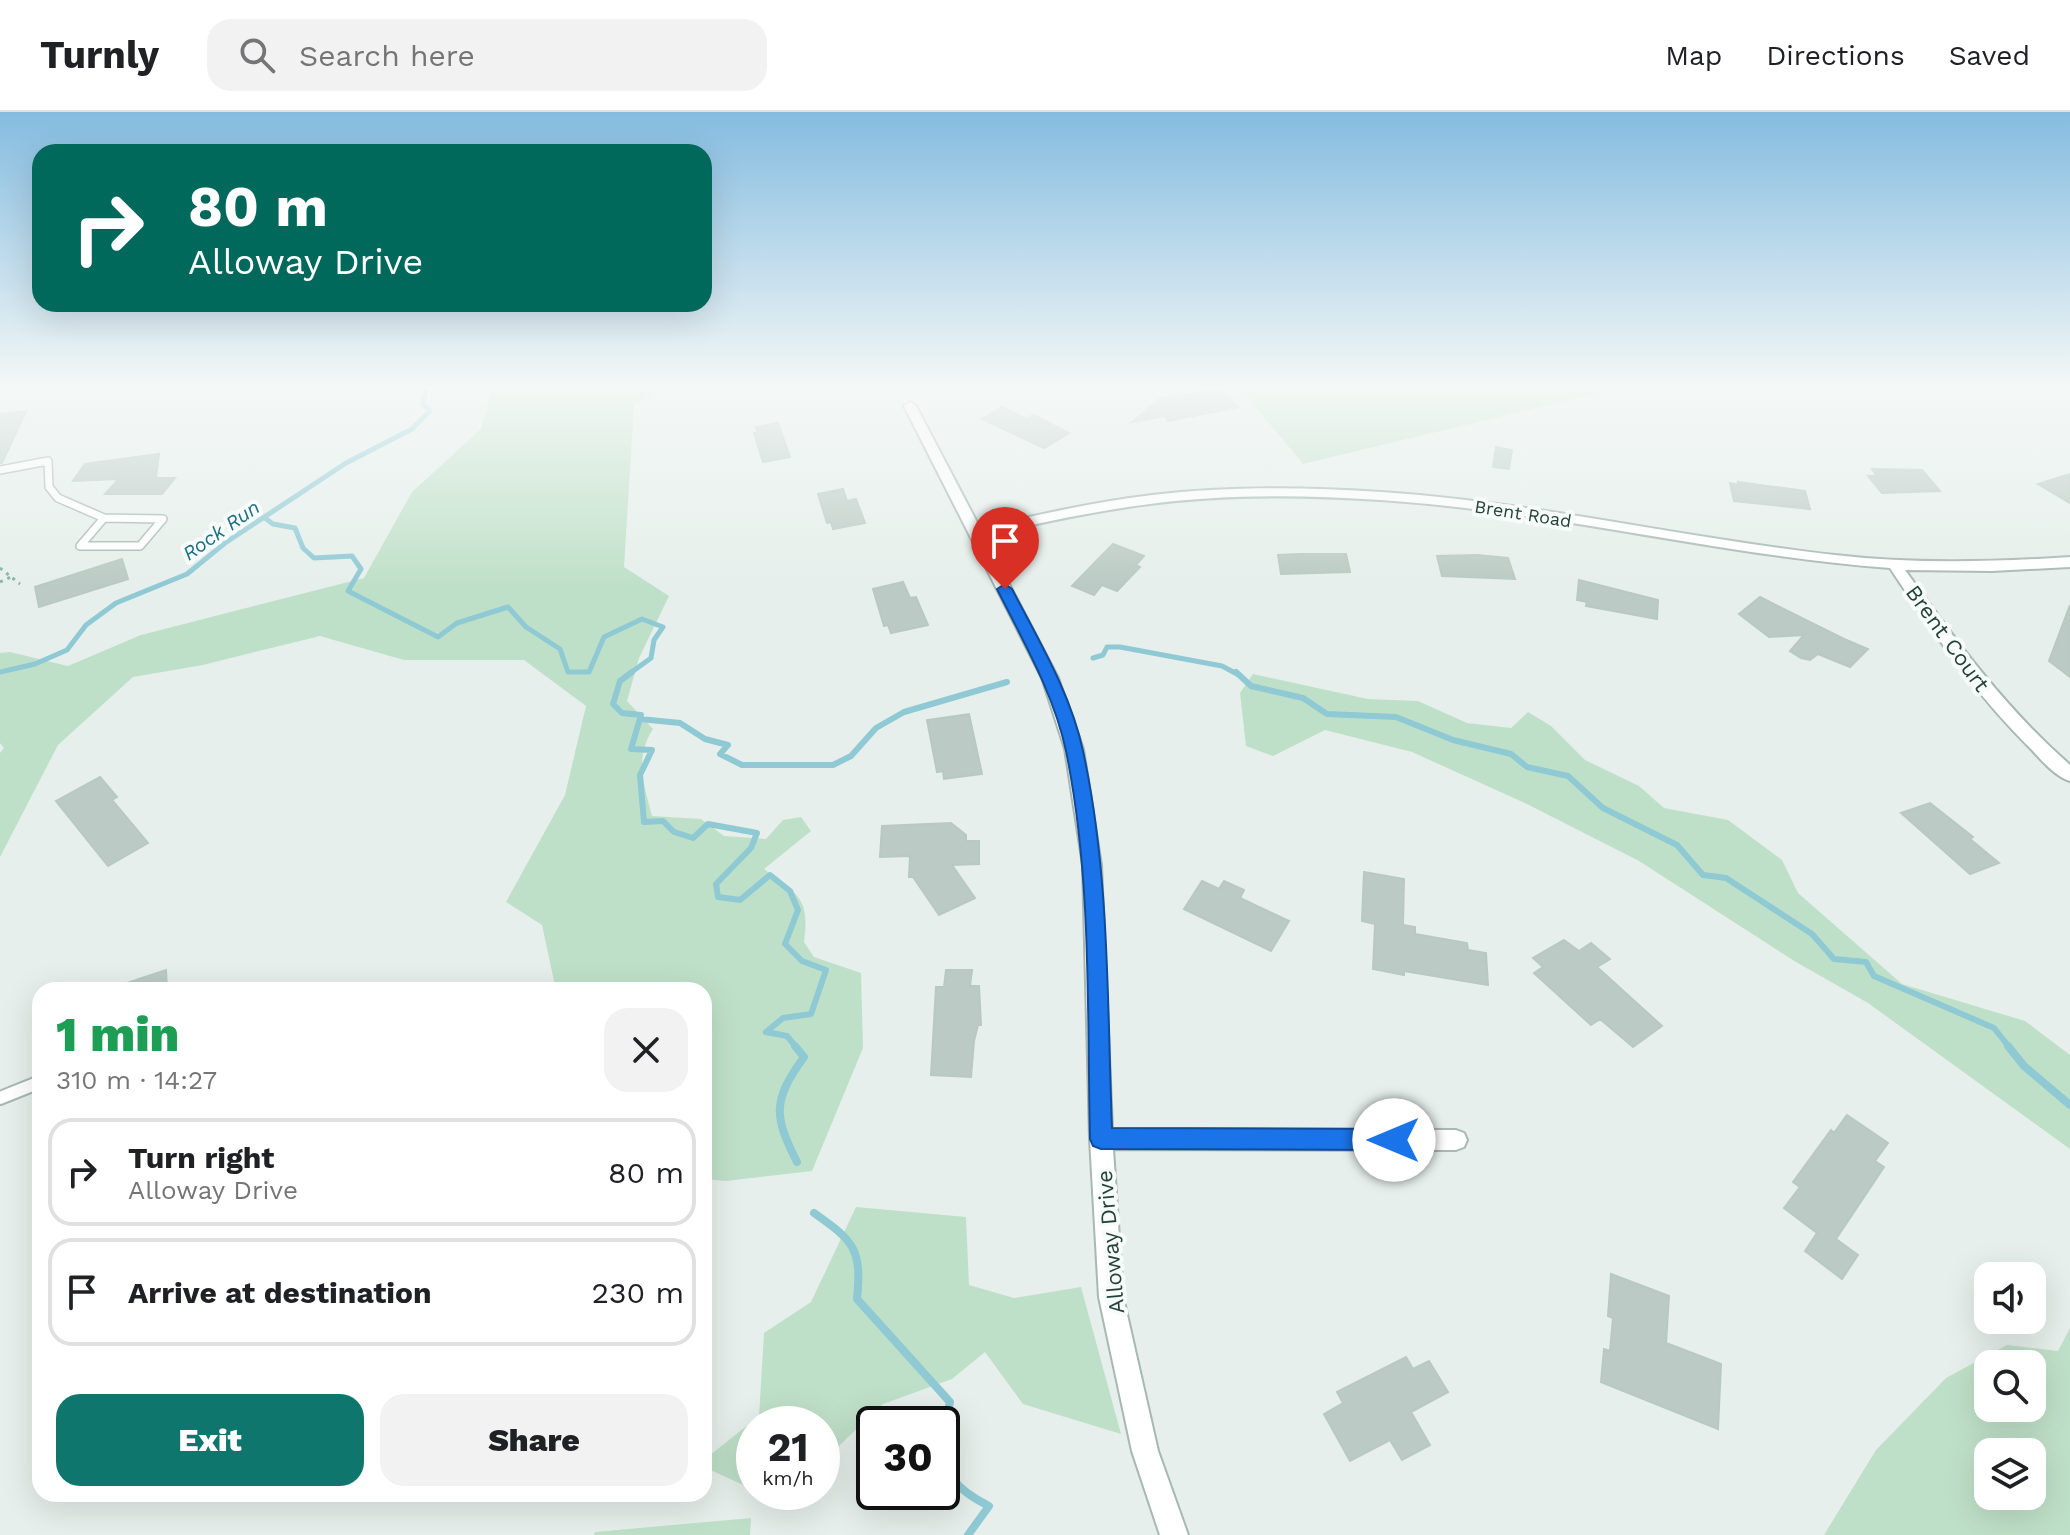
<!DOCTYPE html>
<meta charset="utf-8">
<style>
:root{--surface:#fff;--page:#f2f2f2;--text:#202124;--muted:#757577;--line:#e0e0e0;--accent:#0f766e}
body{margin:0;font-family:"Work Sans",sans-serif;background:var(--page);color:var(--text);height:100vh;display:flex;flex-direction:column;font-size:30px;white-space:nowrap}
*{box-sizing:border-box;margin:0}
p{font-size:26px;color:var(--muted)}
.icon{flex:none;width:44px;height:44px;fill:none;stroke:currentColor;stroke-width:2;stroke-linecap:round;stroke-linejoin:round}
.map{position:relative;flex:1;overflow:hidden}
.side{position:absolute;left:32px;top:870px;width:680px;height:520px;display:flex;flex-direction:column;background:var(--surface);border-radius:24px;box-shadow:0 8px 32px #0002}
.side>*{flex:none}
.hud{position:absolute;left:32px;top:32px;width:680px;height:168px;border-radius:24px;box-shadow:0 8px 32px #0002;background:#00695c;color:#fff;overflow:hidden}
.buttons{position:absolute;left:1974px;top:1150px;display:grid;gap:16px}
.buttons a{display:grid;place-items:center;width:72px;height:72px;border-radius:16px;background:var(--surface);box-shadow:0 8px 32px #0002;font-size:40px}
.speed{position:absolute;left:736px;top:1294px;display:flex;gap:16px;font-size:40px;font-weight:700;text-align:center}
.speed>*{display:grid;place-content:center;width:104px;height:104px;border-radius:50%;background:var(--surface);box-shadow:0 8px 32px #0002;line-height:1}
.speed small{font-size:20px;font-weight:400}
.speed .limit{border:4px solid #111;border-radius:12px;background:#fff;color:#111}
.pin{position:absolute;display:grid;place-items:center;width:68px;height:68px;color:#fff;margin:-82px -34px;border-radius:50% 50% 50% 0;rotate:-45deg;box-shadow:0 0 8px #0007}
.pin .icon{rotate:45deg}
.me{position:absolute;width:88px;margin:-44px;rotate:270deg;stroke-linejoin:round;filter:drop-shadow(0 0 6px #0008)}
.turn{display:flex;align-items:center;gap:28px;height:168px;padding:0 24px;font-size:36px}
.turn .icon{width:104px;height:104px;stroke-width:2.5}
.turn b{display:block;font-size:56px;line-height:68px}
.round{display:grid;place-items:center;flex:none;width:84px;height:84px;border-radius:24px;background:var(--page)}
.headline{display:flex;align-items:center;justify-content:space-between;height:136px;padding:0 24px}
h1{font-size:48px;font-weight:800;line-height:60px;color:#1e9e55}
.action{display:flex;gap:16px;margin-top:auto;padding:16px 24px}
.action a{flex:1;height:92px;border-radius:24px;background:var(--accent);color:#fff;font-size:32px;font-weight:800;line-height:92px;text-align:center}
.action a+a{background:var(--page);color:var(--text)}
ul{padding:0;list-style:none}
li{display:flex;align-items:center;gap:24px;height:108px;margin:0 16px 12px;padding:0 8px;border:4px solid var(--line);border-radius:24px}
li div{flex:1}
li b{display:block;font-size:30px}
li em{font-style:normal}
header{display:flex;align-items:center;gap:48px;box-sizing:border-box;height:112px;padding:0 40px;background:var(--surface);border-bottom:2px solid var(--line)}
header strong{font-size:38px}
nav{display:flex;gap:44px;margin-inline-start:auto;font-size:28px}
.search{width:560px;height:72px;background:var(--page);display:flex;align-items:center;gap:20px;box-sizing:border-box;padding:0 28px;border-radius:24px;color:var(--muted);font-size:30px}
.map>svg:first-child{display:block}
.green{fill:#bfe0c8;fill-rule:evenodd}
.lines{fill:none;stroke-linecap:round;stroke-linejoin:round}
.stream-far2{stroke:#8ec9d4;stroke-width:5}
.stream-far1{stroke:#8ec9d4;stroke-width:6}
.stream{stroke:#8ec9d4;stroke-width:8}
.building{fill:#bbcac4;stroke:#b8c9c2;stroke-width:2}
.lane-far1-casing{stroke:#a8b8b2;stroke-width:10}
.lane-casing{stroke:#a8b8b2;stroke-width:16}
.street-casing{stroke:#a8b8b2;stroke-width:4}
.path{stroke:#86b3a5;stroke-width:3;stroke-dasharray:3 5;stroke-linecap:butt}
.lane-far1{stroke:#fff;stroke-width:7}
.lane{stroke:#fff;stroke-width:12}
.street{fill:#fff;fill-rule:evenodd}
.route{fill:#1a73e8;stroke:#114b97;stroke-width:2}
.labels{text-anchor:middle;stroke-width:8;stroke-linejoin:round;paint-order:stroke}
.far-street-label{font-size:18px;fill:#24423a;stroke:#f7fbf9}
.far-water-label{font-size:20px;font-style:italic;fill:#1c6f80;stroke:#f7fbf9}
.street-label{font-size:22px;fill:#24423a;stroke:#f7fbf9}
</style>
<header>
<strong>Turnly</strong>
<div class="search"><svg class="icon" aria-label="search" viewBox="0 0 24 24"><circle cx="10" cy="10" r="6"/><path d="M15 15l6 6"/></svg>Search here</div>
<nav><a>Map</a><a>Directions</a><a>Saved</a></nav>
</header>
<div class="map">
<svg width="2070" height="1423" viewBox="0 0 2070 1423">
<rect width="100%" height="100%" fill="#e6efeb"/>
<path class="green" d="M477,275H690L654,281L634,293L624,455L669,484L639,546L627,589L653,617C634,646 644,673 652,704L701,707L724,724L766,727L783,708L801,705L811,719L764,757C798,784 810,784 804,830L814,845L861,861L863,936L812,1059L726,1069L704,1067V878H556L542,813L506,790L565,683L586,594L524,548H404L320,524L203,553L133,565L58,633L0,745V641L4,636L0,631V541L10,540L68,554L141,523L364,466L412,380L481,317L491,281Z
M1239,275H1624L1303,352Z
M1253,562L1368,587L1418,589L1467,611L1511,616L1528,600L1551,614L1585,648L1639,674L1664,696L1728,708L1782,748L1798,781L1902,872L2025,909L2070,943V1037L1868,891L1796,850L1639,749L1527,692L1412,640L1325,618L1273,644L1246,634L1240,581Z
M856,1095L966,1105L969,1173L1014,1186L1081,1175L1121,1322L1023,1292L985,1240L952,1267L883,1292L822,1350V1312H754V1378L704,1355V1348L759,1304L764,1221L811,1190Z
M2070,1216V1423H1824L1876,1338L1946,1266L2007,1233L2058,1239ZM2032,1252V1296H1988V1252ZM2032,1340V1384H1988V1340Z
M751,1406L750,1423H594L595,1420Z"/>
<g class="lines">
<path class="stream-far2" d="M265,406L273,412L295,416L303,436L314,446L352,444L361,457L348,479L438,525L457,511L508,495L526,515L560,537L568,560H589L604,525L642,507L663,515L654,528L651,546L629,562
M1093,546L1103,543L1107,535H1120L1222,554L1237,562
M0,560L35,552L67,538L86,513L116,491L187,462L225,431L346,351L412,317L430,299L423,292L426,275"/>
<path class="stream-far1" d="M632,560L620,569L613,592L622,601L641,603L631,637L652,638L640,663L644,710L663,709L674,720L693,726L708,712L757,721L751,736L716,772L718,785L740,788L770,763L790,779L798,798L785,832L802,849L826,858L811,902L783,906L766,920L787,924L797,936
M1236,560L1251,574L1303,586L1327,602L1396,605L1453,628L1511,642L1527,655L1568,664L1603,696L1677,733L1703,763L1726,766L1812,822L1834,847L1866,850L1874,864L1994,916L2010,936
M640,607L680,611L705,627L728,633L720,642L742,653H833L851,644L876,616L904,600L1007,570"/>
<path class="stream" d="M795,934L804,945C773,988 773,1003 797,1050
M2008,934L2024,954L2070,993
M814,1101C854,1129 862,1137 857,1187L950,1290L942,1325
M942,1329C945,1365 957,1378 989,1394L968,1423"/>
</g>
<path class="building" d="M1223,277L1238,295L1168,309L1165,304L1132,310L1159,287Z
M1002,295L1027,307L1033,303L1069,321L1044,336L982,307Z
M26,299L2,351H0V302Z
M778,311L790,345L763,350L754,321H758L756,315Z
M1496,335L1512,338L1509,357L1493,355Z
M159,342L156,366H175L162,382H105L119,367L73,369L85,352Z
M1872,357L1922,358L1940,379L1882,381L1868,364H1877Z
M2070,362V391L2038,372Z
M1738,370L1805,379L1810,397L1734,389L1730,371L1739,373Z
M843,377L847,389L856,387L865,411L833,417L831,410L827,411L818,382Z
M1113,432L1144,444L1136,453L1140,455L1117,479L1102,473L1094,483L1072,474Z
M1301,442H1346L1350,460L1281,462L1278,443Z
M1477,443L1508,446L1515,467L1442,464L1437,444Z
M122,447L128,467L39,495L35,475Z
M1579,468L1658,488L1657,507L1586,494L1587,490L1577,488Z
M903,470L910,486L916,485L928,513L891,521L888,513L884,514L873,477Z
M1760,485L1844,527L1868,537L1850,555L1818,542L1810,548L1801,546L1790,539L1804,523L1769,525L1739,502Z
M2070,493V565L2049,549Z
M969,602L982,662L944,667L943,659L937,660L927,608Z
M100,665L117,685L112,688L148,731L108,754L56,689Z
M1930,691L1973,725L1970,727L1999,751L1970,762L1901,701Z
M951,711L966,723V729H979V752L952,753L975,786L939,803L913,765H909L910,744L880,745L882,714Z
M1364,760L1404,767L1403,813L1415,815V822L1467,831L1468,838L1486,841L1488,873L1404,859V863L1373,857L1375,812L1362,809Z
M1202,769L1219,777L1224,769L1244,778L1240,786L1289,809L1271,839L1184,797Z
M1564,828L1579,839L1591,831L1610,847L1597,855L1662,914L1633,935L1600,907L1591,913L1534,861L1543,855L1533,846Z
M166,858L167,878H116L115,875Z
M946,858H972L970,874H979L981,913H978L974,929L971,965L931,963L936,875H944Z
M1847,1003L1888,1031L1875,1049L1884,1055L1836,1127L1858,1143L1842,1167L1805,1139L1817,1121L1784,1096L1800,1075L1793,1070L1831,1018L1834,1021Z
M1611,1162L1669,1184L1666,1231L1721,1252L1718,1317L1601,1270L1604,1237L1610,1239L1613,1206L1608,1204Z
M1406,1245L1413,1257L1429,1249L1448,1280L1411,1300L1430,1333L1402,1348L1390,1328L1350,1349L1324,1302L1343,1291L1337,1280Z"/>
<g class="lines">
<g class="lane-far1-casing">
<path id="lane-far1" d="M0,358L48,349L49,375L58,386L104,406
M104,406L163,407L140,434H80Z"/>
</g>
<g class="lane-casing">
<path id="lane" d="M0,986L40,970"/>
</g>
<g class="street-casing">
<path id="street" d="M910,290L916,294L980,416C1037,403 1094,390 1152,383C1227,374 1305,375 1381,380C1533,390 1683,426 1835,443C1913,452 1991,450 2070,445V455L1992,459L1905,458C1955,528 2005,596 2070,653V669C2056,665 2042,649 2032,638C1977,584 1933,521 1890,456C1718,443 1551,399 1380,388C1304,383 1226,382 1150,392C1094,399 1039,411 984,424L1058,566L1083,637L1101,753L1112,1017L1456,1018L1464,1021L1467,1028L1464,1035L1456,1038L1113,1037L1123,1185L1158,1339L1188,1423H1160L1132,1339L1099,1185L1090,1027L1083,753L1065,637L1042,566L904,294Z"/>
</g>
<path class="path" d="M0,456L20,472
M0,470L11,465"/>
<use href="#lane-far1" class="lane-far1"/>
<use href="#lane" class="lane"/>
<use href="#street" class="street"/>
</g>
<linearGradient id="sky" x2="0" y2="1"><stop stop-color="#84bce0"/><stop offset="0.58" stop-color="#f4f8f6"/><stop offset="1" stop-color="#f4f8f6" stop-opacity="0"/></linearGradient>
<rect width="2070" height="474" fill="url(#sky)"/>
<path class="route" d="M1005,472L1012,477C1039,529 1071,582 1083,639C1110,762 1107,891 1112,1016L1394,1017L1402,1020L1405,1028L1402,1035L1394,1038L1101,1037L1093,1034L1090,1027C1087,898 1092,766 1066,639C1054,582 1023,529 997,477Z"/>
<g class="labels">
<g class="far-street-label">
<text transform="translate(1523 402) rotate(9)" y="6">Brent Road</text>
</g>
<g class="far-water-label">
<text transform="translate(221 418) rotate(-35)" y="7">Rock Run</text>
</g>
<g class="street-label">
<text transform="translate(1948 526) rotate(54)" y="8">Brent Court</text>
<text transform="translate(1110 1130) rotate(-95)" y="8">Alloway Drive</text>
</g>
</g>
</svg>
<div class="buttons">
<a><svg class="icon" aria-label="sound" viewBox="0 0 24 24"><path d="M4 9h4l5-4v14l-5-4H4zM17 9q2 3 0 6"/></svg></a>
<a><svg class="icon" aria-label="search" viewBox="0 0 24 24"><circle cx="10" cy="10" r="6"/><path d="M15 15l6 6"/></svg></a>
<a><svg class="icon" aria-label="layers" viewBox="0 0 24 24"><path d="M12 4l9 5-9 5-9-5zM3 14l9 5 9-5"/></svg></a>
</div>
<div class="speed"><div>21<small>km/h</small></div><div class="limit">30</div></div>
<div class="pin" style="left:1005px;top:477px;background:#d93025"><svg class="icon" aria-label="arrive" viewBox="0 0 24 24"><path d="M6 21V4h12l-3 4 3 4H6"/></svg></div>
<svg class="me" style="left:1394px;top:1028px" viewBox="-20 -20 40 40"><circle r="19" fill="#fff"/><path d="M0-13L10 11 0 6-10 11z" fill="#1a73e8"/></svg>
<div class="hud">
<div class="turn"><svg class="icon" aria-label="right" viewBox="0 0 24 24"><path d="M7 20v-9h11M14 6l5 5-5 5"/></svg><div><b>80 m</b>Alloway Drive</div></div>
</div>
<section class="side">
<div class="headline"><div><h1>1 min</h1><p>310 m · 14:27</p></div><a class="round"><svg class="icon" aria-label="close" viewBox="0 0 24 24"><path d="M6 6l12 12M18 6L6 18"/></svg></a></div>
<ul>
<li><svg class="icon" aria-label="right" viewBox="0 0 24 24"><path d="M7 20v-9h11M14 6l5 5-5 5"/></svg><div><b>Turn right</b><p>Alloway Drive</p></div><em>80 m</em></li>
<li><svg class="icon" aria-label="arrive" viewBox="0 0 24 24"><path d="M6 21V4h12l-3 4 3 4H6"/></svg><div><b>Arrive at destination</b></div><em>230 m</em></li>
</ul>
<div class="action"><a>Exit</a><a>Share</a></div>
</section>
</div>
